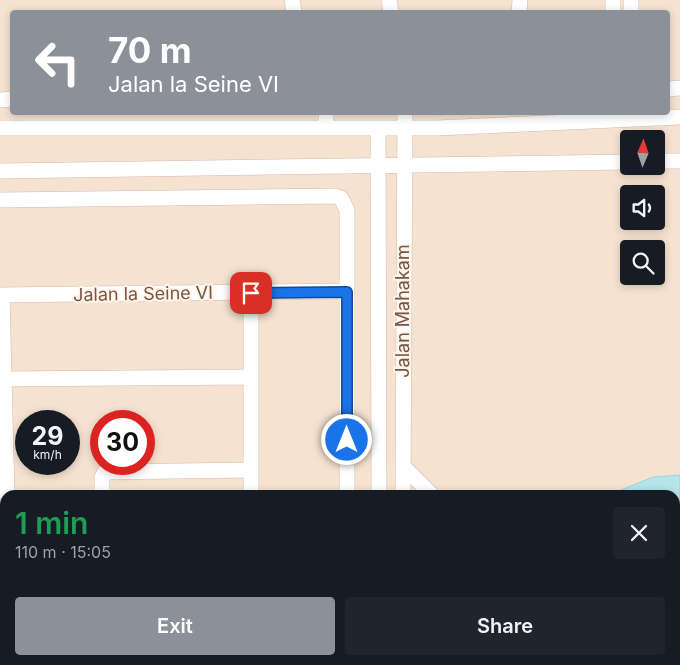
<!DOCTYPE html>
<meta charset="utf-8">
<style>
:root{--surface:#171b24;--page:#20242c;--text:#f1f3f6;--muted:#9ea1a6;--accent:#8c9099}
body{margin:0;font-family:Inter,sans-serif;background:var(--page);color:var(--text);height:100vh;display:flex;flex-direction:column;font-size:19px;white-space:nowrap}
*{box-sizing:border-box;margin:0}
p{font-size:16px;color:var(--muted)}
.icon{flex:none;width:28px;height:28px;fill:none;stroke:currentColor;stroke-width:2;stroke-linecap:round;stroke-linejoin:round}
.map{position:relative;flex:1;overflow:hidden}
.sheet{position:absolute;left:0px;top:490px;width:680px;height:175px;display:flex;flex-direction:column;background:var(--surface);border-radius:15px 15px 0 0;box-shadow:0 2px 8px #0003}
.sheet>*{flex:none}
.banner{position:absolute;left:10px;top:10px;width:660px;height:105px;border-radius:5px;box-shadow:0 2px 8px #0003;background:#8c9099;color:#fff;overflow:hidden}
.needle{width:32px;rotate:2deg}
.fabs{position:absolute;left:620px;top:130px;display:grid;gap:10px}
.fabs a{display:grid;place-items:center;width:45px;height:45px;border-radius:5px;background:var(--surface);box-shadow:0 2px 8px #0003;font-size:25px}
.speed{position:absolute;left:15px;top:410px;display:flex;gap:10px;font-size:25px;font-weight:700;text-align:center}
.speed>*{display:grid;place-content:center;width:65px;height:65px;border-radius:50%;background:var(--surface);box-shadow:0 2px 8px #0003;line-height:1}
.speed small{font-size:12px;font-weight:400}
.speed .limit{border:8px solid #d22;background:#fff;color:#111}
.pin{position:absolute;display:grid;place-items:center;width:42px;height:42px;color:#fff;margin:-21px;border-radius:10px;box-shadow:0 2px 8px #0006}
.me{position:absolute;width:55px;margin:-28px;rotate:0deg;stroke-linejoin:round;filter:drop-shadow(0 0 4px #0008)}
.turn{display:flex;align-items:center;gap:18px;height:105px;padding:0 15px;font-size:22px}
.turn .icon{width:65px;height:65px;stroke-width:2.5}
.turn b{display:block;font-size:35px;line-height:42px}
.round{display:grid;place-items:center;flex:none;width:52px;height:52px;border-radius:5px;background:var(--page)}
.summary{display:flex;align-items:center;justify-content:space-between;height:85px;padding:0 15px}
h1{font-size:30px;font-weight:600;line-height:38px;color:#1e9e55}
.cta{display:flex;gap:10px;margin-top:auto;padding:10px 15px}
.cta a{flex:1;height:58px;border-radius:5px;background:var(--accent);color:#fff;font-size:20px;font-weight:600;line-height:58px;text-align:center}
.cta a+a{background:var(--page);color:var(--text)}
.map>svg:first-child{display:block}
.residential{fill:#f6e2d0;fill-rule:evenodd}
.water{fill:#b5e4e9;stroke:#9ad5db}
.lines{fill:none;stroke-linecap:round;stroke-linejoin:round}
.street-casing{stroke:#d2baaa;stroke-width:16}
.street{stroke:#fff;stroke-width:15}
.route-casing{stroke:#114b97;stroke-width:12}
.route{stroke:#1a73e8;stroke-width:9}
.labels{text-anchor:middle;stroke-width:4;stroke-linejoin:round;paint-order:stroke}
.street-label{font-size:18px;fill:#775546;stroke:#fff5e9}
</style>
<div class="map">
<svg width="680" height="665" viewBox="0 0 680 665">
<rect width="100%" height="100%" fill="#fef1e2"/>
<path class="residential" d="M0,0H680V665H0ZM12,12H668V112H12ZM629,139H656V166H629ZM629,194H656V221H629ZM629,249H656V276H629ZM26,421H69V464H26ZM101,421H144V464H101ZM5,495H675V660H5Z"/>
<path class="water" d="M680,475V665H539L541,660H675V495H609L653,477Z"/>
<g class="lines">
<g class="street-casing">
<path id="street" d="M292,0L294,12
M389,0L391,12
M519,12L520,0
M613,12V0
M631,12V0
M668,89L680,88
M0,100L12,99
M0,128H437L680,117
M326,128V112
M378,128L379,495
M656,161H680
M0,171L629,162
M0,200L335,196L341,198L347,210V495
M251,293V495
M0,295L347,291
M2,295L7,495
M0,379L251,377
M403,466L432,495
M102,495V477L105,472L251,470
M403,495L405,112
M9,660L10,665
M252,660V665
M348,660V665
M379,660V665
M402,665V660
M428,665L430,660"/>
</g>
<use href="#street" class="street"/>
</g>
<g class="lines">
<g class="route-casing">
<path id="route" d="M251,293L347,292V440"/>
</g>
<use href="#route" class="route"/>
</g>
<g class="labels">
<g class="street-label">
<text transform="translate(143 294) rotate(-1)" y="6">Jalan la Seine VI</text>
<text transform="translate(403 311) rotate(-90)" y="6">Jalan Mahakam</text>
</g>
</g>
</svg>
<div class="fabs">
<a><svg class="needle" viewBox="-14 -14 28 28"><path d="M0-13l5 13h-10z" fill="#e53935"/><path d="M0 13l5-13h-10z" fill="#9ea1a6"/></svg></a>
<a><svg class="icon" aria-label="sound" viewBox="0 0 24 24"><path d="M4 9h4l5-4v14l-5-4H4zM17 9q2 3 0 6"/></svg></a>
<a><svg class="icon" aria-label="search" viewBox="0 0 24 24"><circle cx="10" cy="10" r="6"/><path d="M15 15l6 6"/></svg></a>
</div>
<div class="speed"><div>29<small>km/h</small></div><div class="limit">30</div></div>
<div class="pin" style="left:251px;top:293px;background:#d93025"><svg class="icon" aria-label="arrive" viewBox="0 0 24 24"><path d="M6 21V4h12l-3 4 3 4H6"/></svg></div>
<svg class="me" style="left:347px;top:440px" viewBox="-20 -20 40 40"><circle r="17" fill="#1a73e8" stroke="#fff" stroke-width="3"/><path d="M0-11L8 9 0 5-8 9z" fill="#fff"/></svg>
<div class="banner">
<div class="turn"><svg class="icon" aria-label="left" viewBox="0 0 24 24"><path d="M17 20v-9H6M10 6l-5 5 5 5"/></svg><div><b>70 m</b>Jalan la Seine VI</div></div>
</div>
<section class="sheet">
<div class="summary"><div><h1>1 min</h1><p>110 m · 15:05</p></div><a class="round"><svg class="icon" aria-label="close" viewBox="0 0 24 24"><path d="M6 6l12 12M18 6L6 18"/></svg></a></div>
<div class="cta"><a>Exit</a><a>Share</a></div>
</section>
</div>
